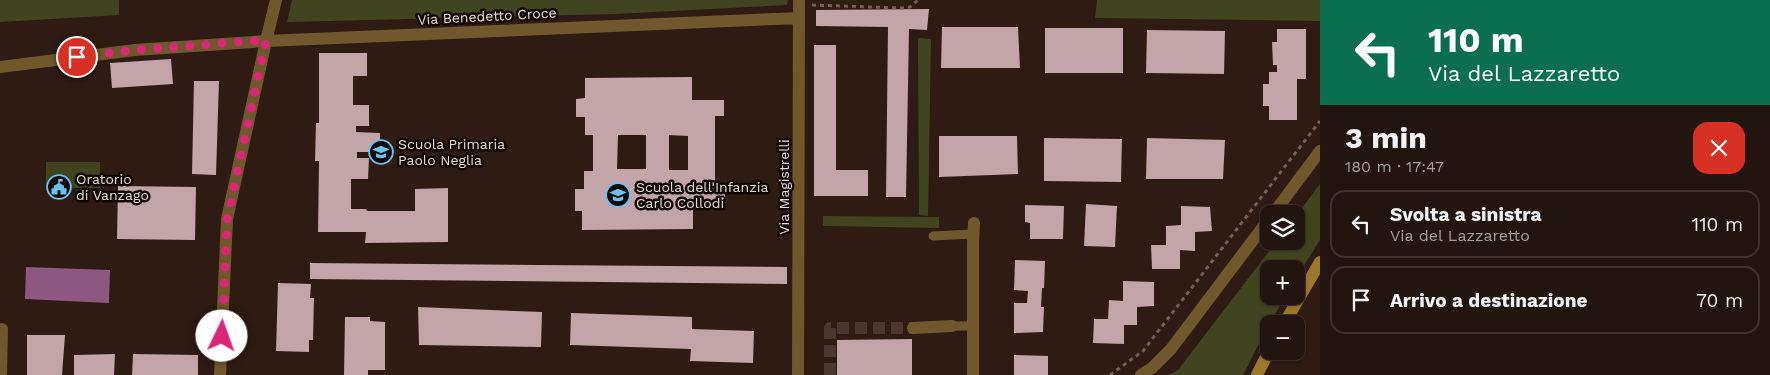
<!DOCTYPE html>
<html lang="it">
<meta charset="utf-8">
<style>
:root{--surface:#22140e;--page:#2a1d17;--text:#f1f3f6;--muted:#a29e9e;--line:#3f332e}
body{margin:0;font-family:"Work Sans",sans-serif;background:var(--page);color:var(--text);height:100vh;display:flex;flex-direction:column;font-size:19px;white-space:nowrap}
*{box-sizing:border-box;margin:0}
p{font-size:16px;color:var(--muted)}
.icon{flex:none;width:28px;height:28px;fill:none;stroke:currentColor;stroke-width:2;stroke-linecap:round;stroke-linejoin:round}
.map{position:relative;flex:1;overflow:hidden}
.side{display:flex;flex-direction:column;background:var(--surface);width:450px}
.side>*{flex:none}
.top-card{background:#0b6e4f;color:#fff;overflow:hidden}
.buttons{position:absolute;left:1260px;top:205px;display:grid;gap:10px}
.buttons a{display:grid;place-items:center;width:45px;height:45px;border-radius:10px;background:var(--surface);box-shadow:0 1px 4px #0004,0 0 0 1px var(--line);font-size:25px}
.pin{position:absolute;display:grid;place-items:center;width:42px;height:42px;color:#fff;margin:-21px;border:2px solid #fff;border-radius:50%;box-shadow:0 1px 5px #0007}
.me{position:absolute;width:55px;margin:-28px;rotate:3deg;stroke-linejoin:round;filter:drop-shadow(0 0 4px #0008)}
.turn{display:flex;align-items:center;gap:18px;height:105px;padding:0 25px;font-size:22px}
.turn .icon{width:65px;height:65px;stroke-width:2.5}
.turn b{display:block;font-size:35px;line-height:42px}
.round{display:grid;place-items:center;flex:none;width:52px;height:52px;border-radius:15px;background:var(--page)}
.overview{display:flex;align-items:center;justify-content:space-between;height:85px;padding:0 25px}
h1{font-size:30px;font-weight:700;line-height:38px}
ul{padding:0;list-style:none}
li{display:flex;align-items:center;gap:15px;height:68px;margin:0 10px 8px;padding:0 15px;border:2px solid var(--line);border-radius:15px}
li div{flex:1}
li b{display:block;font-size:19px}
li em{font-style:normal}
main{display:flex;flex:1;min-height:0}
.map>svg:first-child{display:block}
.green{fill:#40451f}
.water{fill:#8f5881}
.building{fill:#c2a5a8;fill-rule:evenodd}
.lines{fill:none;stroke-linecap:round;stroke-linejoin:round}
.minor-tunnel{stroke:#4a3830;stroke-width:12;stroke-dasharray:12 6;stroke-linecap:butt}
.path{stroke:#705f58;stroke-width:3;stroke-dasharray:4 4;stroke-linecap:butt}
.service{stroke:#70582d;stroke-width:9}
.minor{stroke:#70582d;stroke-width:12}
.tertiary{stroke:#70582d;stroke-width:12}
.secondary{stroke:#9d772d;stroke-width:12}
.route{stroke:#db2777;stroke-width:9;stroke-dasharray:0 16.2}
.labels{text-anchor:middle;stroke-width:5;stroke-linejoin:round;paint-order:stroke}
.street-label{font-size:14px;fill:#e8dad4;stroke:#100805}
.poi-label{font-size:14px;fill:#e8dad4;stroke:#100805;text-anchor:start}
</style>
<main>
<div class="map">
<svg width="1320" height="375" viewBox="0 0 1320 375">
<rect width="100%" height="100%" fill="#2e1b13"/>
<path class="green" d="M0,0H119V15L0,22Z
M292,0H788L787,5L615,14L287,22Z
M1097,0H1320V21L1095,18Z
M918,38L931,39L928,216L919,215Z
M46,162H100V188H46Z
M1320,184V240L1296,278V269H1269V296H1286L1269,324L1243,375H1169L1178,370L1277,241H1296V216Z
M823,216L939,217V228L823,226Z"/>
<path class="water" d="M26,267L110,270L109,303L25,299Z"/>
<path class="building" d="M929,9L927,30L909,29L906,197H886L888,27L816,26V10Z
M942,27H1018L1020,68H941Z
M1045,28H1123V73H1045Z
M1277,29H1306V79H1297V120H1269V106H1263V84H1269V72H1277V65H1273L1272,42H1277Z
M1147,30L1225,31L1224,74L1146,73Z
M814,45H836V170H868V196H814Z
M319,53H367V76H353V105H369V126H356V132L380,133V152H357V158H369L368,179H351V209H366L367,211H415V189L448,188V242L365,243L366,232H318L319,161H315L316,123H319Z
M171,59L173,84L112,88L110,63Z
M692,77V100H724V116H715V189H725V204H693V229L582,230V211H575V189H584V171H593V135H585V117H576V99L585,98V78ZM618,135H646V169H617ZM669,135L688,136V170H669Z
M194,81H219L216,175L192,174Z
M939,136H1017L1018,174L939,177Z
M1044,138L1122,139L1121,182L1044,181Z
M1147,138L1225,140L1223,179H1146Z
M118,186L196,187L195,240L117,239Z
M1086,204L1117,206L1115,247L1084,246Z
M1025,205L1064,206L1063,239H1030V223L1025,222Z
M1181,206L1210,207L1212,231L1195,232V251L1180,250V269H1152L1151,245H1166V226L1181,225Z
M1015,260L1045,261L1044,288H1042L1041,307H1044L1043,332L1014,333V303H1027L1028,291L1014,290Z
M310,263L787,267V284L310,279Z
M1123,281L1154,282V306L1137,307V325H1124V344L1093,343L1094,319H1108L1109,300L1123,301Z
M278,283L311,284L310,298H314L313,340H309V352L276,351Z
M418,307L542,312L541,347L419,345Z
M571,313L692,317V329L754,331L753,363L690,361L691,349L570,345Z
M345,317H370V321L385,322V370H368V375H344Z
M27,335H65L62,375H27Z
M912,339V375H837V340Z
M115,354L114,375H74V355Z
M133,354L198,355V375H132Z
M1014,355L1048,356V375H1014Z"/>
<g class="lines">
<path class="minor-tunnel" d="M830,375V328H913"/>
<path class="path" d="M812,5L901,8L910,7L918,0
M1110,375L1143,351L1320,121"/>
<path class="service" d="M933,236L973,234
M952,326H973"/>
<path class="minor" d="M0,67L135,50L266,41L799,18
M1273,214L1320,151
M913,328L952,326
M1,375L2,329
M798,375L799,0
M973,375V243L974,223
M1141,375L1152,368L1171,349L1269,219"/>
<path class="tertiary" d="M220,375L227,219L266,41L276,0"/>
<path class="secondary" d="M1284,324L1320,262
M1257,375L1269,351"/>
</g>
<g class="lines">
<path class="route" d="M77,57L135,50L266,40L227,220L222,336"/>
</g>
<defs>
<g id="school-ring" transform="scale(1.25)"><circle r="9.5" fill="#100805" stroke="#6ac3f1" stroke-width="1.5"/><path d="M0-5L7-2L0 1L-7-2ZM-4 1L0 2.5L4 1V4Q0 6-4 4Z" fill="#6ac3f1"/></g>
<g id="civic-ring" transform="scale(1.25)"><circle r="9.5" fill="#100805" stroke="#6ac3f1" stroke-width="1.5"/><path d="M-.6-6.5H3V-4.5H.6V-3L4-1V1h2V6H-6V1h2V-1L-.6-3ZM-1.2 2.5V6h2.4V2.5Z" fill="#6ac3f1"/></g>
</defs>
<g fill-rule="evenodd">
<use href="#school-ring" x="381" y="152"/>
<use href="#civic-ring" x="59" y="187"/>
<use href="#school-ring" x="618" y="195"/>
</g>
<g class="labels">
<g class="street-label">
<text transform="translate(487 16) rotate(-3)" y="5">Via Benedetto Croce</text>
<text transform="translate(784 187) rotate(-90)" y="5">Via Magistrelli</text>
</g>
<g class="poi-label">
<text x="398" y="149">Scuola Primaria<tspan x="398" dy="16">Paolo Neglia</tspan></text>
<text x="76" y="184">Oratorio<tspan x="76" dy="16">di Vanzago</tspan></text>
<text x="636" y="192">Scuola dell'Infanzia<tspan x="636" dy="16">Carlo Collodi</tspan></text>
</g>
</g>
</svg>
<div class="buttons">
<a><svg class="icon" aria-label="layers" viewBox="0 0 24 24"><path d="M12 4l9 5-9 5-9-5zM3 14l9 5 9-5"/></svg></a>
<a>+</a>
<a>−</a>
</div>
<div class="pin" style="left:77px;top:57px;background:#d93025"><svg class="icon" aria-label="arrive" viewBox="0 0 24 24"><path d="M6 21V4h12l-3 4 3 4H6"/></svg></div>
<svg class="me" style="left:222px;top:336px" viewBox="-20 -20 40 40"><circle r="19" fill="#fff"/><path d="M0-13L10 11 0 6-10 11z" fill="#db2777"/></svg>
</div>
<section class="side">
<div class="top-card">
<div class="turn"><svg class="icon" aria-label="left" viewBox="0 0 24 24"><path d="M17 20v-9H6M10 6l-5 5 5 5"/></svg><div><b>110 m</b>Via del Lazzaretto</div></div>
</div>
<div class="overview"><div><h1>3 min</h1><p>180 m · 17:47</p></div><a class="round" style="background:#d93025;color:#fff"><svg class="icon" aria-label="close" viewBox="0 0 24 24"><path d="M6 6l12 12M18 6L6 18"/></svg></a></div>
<ul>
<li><svg class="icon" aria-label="left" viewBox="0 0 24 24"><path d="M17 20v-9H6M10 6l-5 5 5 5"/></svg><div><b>Svolta a sinistra</b><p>Via del Lazzaretto</p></div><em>110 m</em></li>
<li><svg class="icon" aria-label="arrive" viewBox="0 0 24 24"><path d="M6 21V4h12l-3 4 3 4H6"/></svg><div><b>Arrivo a destinazione</b></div><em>70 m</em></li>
</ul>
</section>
</main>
